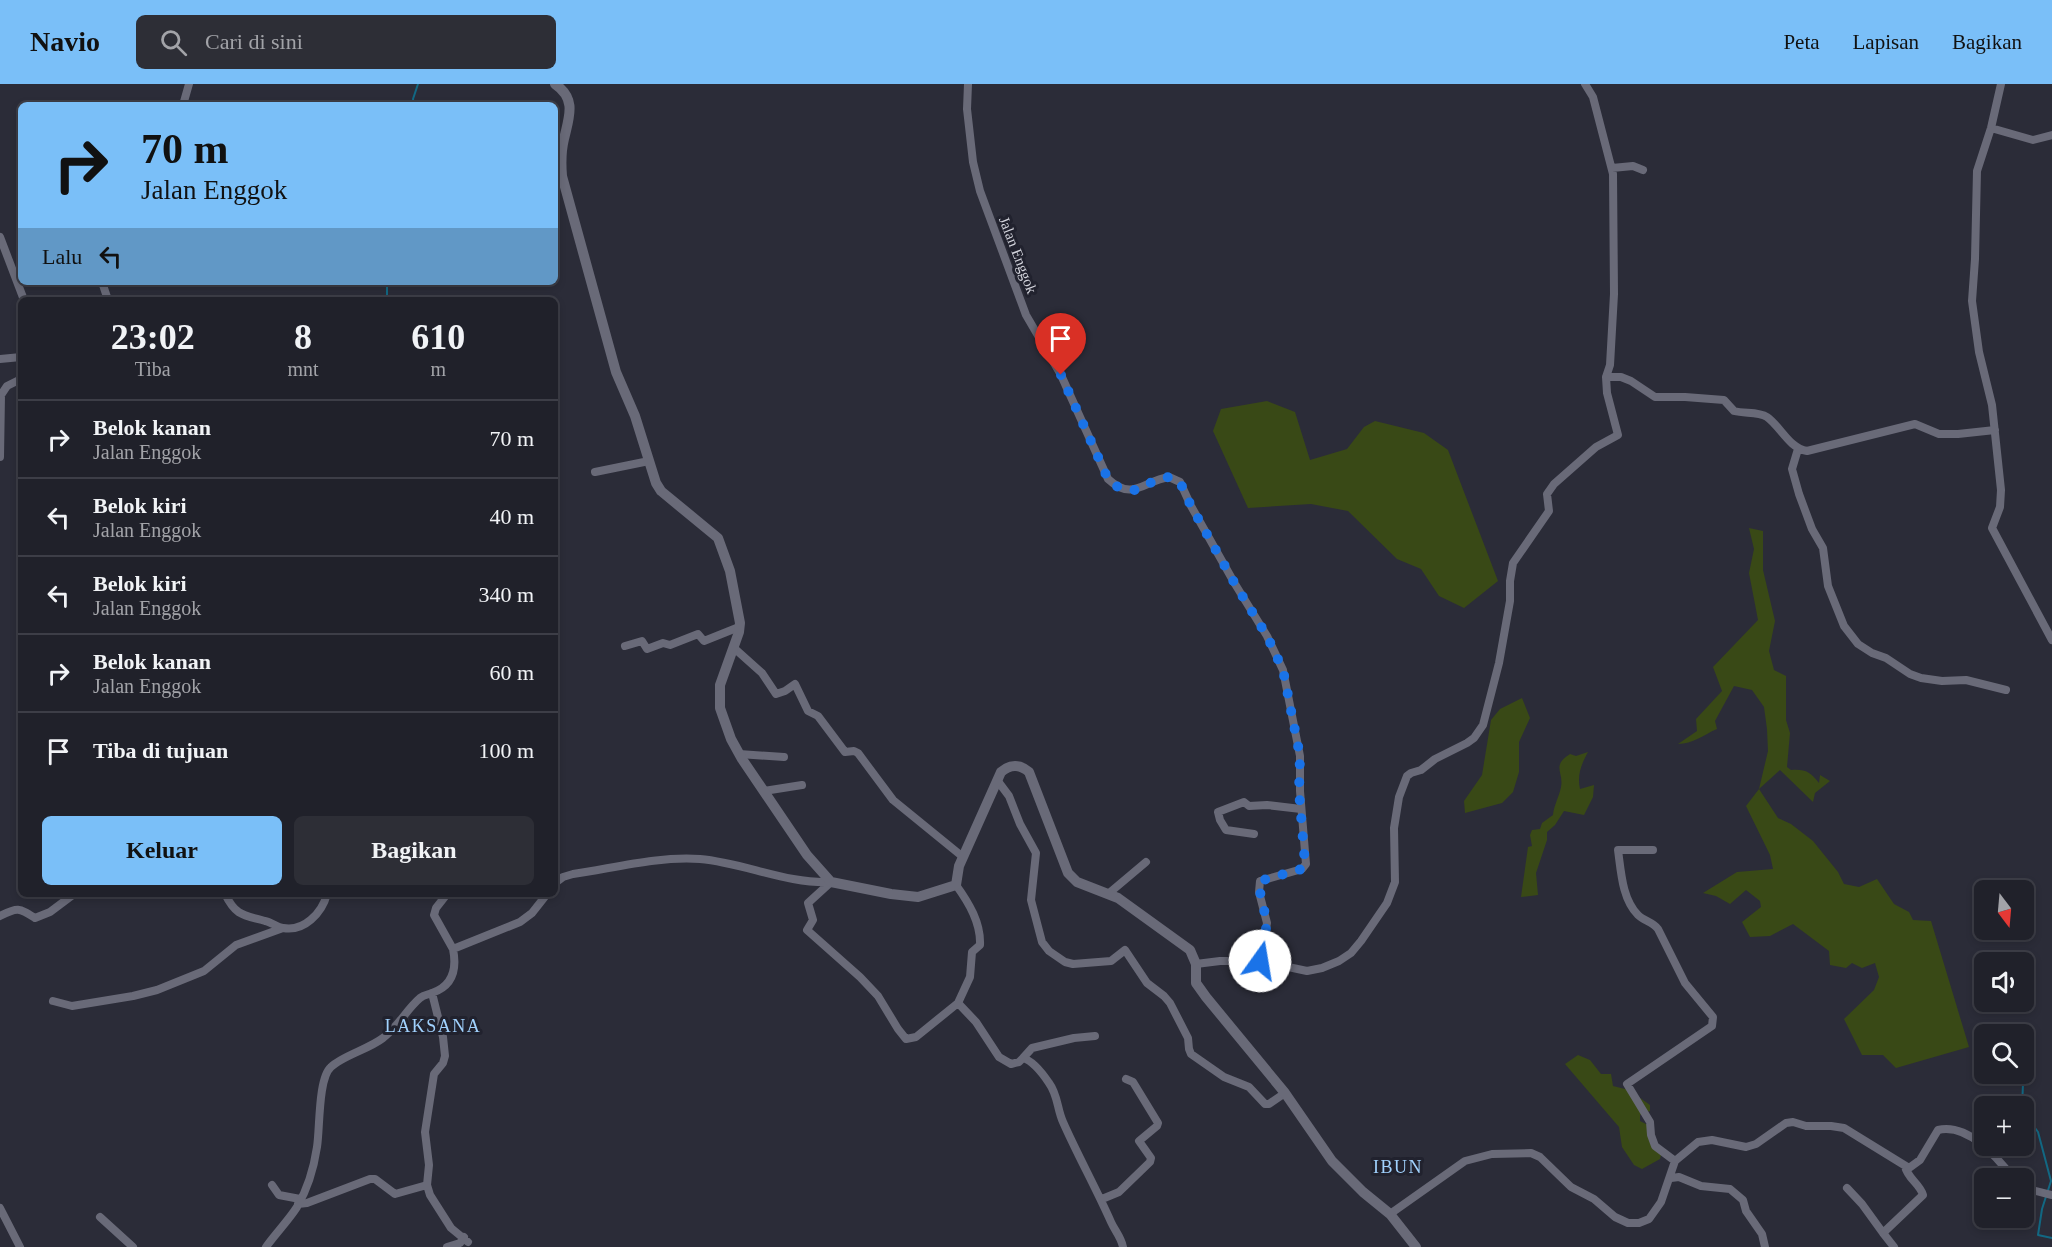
<!DOCTYPE html>
<html lang="id">
<meta charset="utf-8">
<style>
:root{--surface:#20212a;--page:#2d2e36;--text:#f1f3f6;--muted:#a2a3a8;--line:#3d3e47;--accent:#7abff8}
body{margin:0;font-family:"Times New Roman",serif;background:var(--page);color:var(--text);height:100vh;display:flex;flex-direction:column;font-size:22px;white-space:nowrap}
*{box-sizing:border-box;margin:0}
p{font-size:20px;color:var(--muted)}
.icon{flex:none;width:33px;height:33px;fill:none;stroke:currentColor;stroke-width:2;stroke-linecap:round;stroke-linejoin:round}
.map{position:relative;flex:1;overflow:hidden}
.panel{position:absolute;left:18px;top:213px;width:540px;height:600px;display:flex;flex-direction:column;background:var(--surface);border-radius:9px;box-shadow:0 3px 9px #0003,0 0 0 2px var(--line)}
.panel>*{flex:none}
.banner{position:absolute;left:18px;top:18px;width:540px;height:183px;border-radius:9px;box-shadow:0 3px 9px #0003,0 0 0 2px var(--line);background:#7abff8;color:#111;overflow:hidden}
.needle{width:39px;rotate:164deg}
.fabs{position:absolute;left:1974px;top:796px;display:grid;gap:12px}
.fabs a{display:grid;place-items:center;width:60px;height:60px;border-radius:9px;background:var(--surface);box-shadow:0 3px 9px #0003,0 0 0 2px var(--line);font-size:30px}
.pin{position:absolute;display:grid;place-items:center;width:51px;height:51px;color:#fff;margin:-62px -26px;border-radius:50% 50% 50% 0;rotate:-45deg;box-shadow:0 0 6px #0007}
.pin .icon{rotate:45deg}
.me{position:absolute;width:66px;margin:-33px;rotate:13deg;stroke-linejoin:round;filter:drop-shadow(0 0 4px #0008)}
.turn{display:flex;align-items:center;gap:21px;height:126px;padding:0 24px;font-size:27px}
.turn .icon{width:78px;height:78px;stroke-width:2.5}
.turn b{display:block;font-size:42px;line-height:51px}
.then{display:flex;align-items:center;height:57px;padding:0 24px;background:#0003;gap:12px;font-size:22px}
.eta{display:flex;justify-content:space-evenly;align-items:center;height:102px;text-align:center}
.eta b{font-size:36px;font-weight:700;line-height:42px}
.button{display:flex;gap:12px;margin-top:auto;padding:12px 24px}
.button a{flex:1;height:69px;border-radius:9px;background:var(--accent);color:#111;font-size:24px;font-weight:700;line-height:69px;text-align:center}
.button a+a{background:var(--page);color:var(--text)}
ul{padding:0;list-style:none}
li{display:flex;align-items:center;gap:18px;height:78px;padding:0 24px;border-top:2px solid var(--line)}
li div{flex:1}
li b{display:block;font-size:22px}
li em{font-style:normal}
header{display:flex;align-items:center;gap:36px;box-sizing:border-box;height:84px;padding:0 30px;background:var(--accent);color:#111}
header strong{font-size:28px}
nav{display:flex;gap:33px;margin-inline-start:auto;font-size:21px}
.search{width:420px;height:54px;background:var(--page);display:flex;align-items:center;gap:15px;box-sizing:border-box;padding:0 21px;border-radius:9px;color:var(--muted);font-size:22px}
.map>svg:first-child{display:block}
.green{fill:#394916}
.lines{fill:none;stroke-linecap:round;stroke-linejoin:round}
.stream{stroke:#126883;stroke-width:2}
.street{stroke:#696a78;stroke-width:8}
.secondary{stroke:#696a78;stroke-width:10}
.route{stroke:#1a73e8;stroke-width:10;stroke-dasharray:0 18}
.labels{text-anchor:middle;stroke-width:6;stroke-linejoin:round;paint-order:stroke}
.street-label{font-size:15px;fill:#d4d5dd;stroke:#21222e}
.quarter-label{font-size:18px;letter-spacing:1.5px;fill:#a1d2fe;stroke:#21222e}
</style>
<header>
<strong>Navio</strong>
<div class="search"><svg class="icon" aria-label="search" viewBox="0 0 24 24"><circle cx="10" cy="10" r="6"/><path d="M15 15l6 6"/></svg>Cari di sini</div>
<nav><a>Peta</a><a>Lapisan</a><a>Bagikan</a></nav>
</header>
<div class="map">
<svg width="2052" height="1163" viewBox="0 0 2052 1163">
<rect width="100%" height="100%" fill="#2b2c38"/>
<path class="green" d="M1267,317L1295,328L1310,376L1347,365L1364,343L1375,337L1424,349L1448,366L1498,497L1464,524L1439,512L1421,485L1397,475L1348,427L1311,420L1248,424L1213,347L1221,325Z
M1749,444L1763,447V486L1775,537L1769,567L1774,586L1786,592V636L1790,649L1787,683L1791,686C1806,685 1810,688 1819,699L1820,691L1830,697L1815,709L1813,718L1780,686L1759,705L1778,734L1791,740L1813,757L1838,788L1844,800L1859,803L1877,795L1894,820L1909,828L1913,836L1931,837L1969,963L1896,984L1883,971H1862L1844,935L1874,906L1879,893L1875,879L1862,884L1852,879L1846,884L1830,881L1829,867L1793,840L1770,852L1750,853L1742,838L1761,823L1760,817L1746,806L1730,820L1716,812L1703,809L1737,788L1773,785L1770,771L1746,722L1759,705L1768,667L1767,645L1764,623L1752,606L1734,602L1715,637L1717,645C1703,651 1693,660 1678,660L1697,647L1696,635L1722,607L1713,583L1758,536L1749,489L1754,465Z
M1522,614L1530,634L1519,658V688L1513,708L1502,719L1465,729L1464,717L1482,691L1491,636L1500,625Z
M1588,668C1581,681 1577,691 1580,705L1594,701L1593,713L1584,731L1564,727L1555,741L1547,748V756L1536,789L1538,811L1521,813L1528,763L1532,762L1530,751L1532,746L1540,745L1542,739L1553,731C1554,721 1559,713 1561,703C1564,688 1551,682 1570,670L1576,672Z
M1578,971L1590,976L1601,990H1611L1613,1002L1629,1006L1650,1021V1027L1640,1031V1037L1652,1043L1661,1071L1660,1075L1642,1085L1634,1081L1622,1063L1619,1043L1565,980Z"/>
<g class="lines">
<path class="stream" d="M414,21L413,15L418,0
M387,216V198
M1980,962L1984,968
M2020,990L2023,1000L2022,1023
M2024,1029L2038,1048L2051,1097L2042,1125L2038,1151L2052,1154"/>
<path class="street" d="M968,0L967,25L973,78L980,107L1026,231L1061,291L1108,395C1133,418 1143,397 1169,393L1180,398L1191,422L1235,500L1267,552L1283,586L1300,672V707L1306,780L1302,785L1260,797L1259,808L1267,839L1260,877
M2001,0L1991,44L1977,87L1975,175L1972,217L1979,268L1992,321L2001,406L2000,423L1992,444L2052,556
M183,21L189,0
M1991,44L2033,56L2052,51
M1612,84L1633,82L1643,86
M0,153L24,216
M102,198L108,216
M0,275L21,273
M1606,293H1621L1631,297L1655,313H1685L1724,316L1734,327C1745,330 1758,327 1767,333C1781,343 1789,364 1807,367L1915,340L1939,350H1958L1995,346
M1798,365L1792,385L1799,410L1812,445L1823,464L1828,502L1844,542L1858,560L1872,569L1886,574L1910,590L1921,594L1942,597L1966,596L2006,606
M0,373L1,311L7,302L21,295
M595,388L649,377
M625,562L642,557L647,565L663,559L670,561L698,550L704,557L739,543
M734,564L762,589L776,610L785,607L795,600L808,627L818,632L845,668L854,667L858,669L893,716L963,773
M739,670L784,673
M997,696L1009,712L1020,740L1036,769L1031,816L1042,858L1049,867L1065,878L1073,880L1111,877L1125,866L1147,899L1164,912L1170,919L1188,954L1189,965L1191,970L1224,993L1249,1003L1265,1020H1269L1285,1009
M764,707L802,701
M1254,750L1226,746L1220,736L1218,728L1244,718L1249,722L1267,721L1301,725
M1653,766H1618C1621,787 1622,815 1638,831C1644,837 1653,838 1658,845L1685,899L1713,933L1712,942L1627,1000L1650,1038L1651,1051L1655,1062L1675,1077
M831,798L808,819L813,836L807,846L860,893L878,912L898,945L906,955L916,953L958,919
M555,799L563,793L573,790C614,784 658,772 700,775C745,779 786,800 831,798
M956,801C969,819 981,839 980,861L972,868L970,893L958,919L976,938L999,973L1011,980L1019,978L1023,974C1033,977 1043,990 1049,999C1058,1011 1057,1025 1063,1038C1078,1072 1096,1104 1111,1138C1115,1147 1121,1153 1123,1163
M225,810C236,832 243,831 265,837C271,838 277,843 283,844C304,848 322,829 327,810
M447,810L436,824L434,831L453,865
M1108,810L1146,778
M0,832C18,823 19,824 35,834L50,828L74,810
M1196,880L1220,877H1260L1307,887L1322,884L1339,877L1351,869L1361,857L1387,819L1395,798L1394,744L1399,713L1407,692L1411,689L1421,686L1435,675L1467,659L1474,654L1483,641L1499,579L1510,517V497L1513,479L1549,427L1547,410L1554,400L1596,363L1618,351L1607,309L1606,293L1610,281L1614,210L1613,90L1593,13L1585,0
M432,909L443,953L445,972L443,979L434,990L425,1048L429,1081L427,1101L430,1111L451,1144L468,1158
M53,917L72,922L133,912L157,906L204,887L236,861L283,844
M1023,974L1032,964L1074,954L1095,952
M1671,1094L1679,1093L1701,1102L1730,1105L1743,1116L1746,1127L1762,1150L1765,1163
M272,1101L279,1111L300,1115
M1847,1104L1862,1120L1883,1149
M2024,1104L2052,1111
M1102,1115L1119,1108L1150,1078L1151,1074L1139,1057L1157,1042L1158,1039L1133,998L1126,995
M298,1120L307,1119L370,1095H375L395,1110L427,1101
M0,1124L20,1163
M1390,1130L1465,1077L1492,1070L1531,1069L1540,1073L1571,1103L1594,1115L1615,1133L1628,1139H1639L1649,1135L1661,1118L1675,1077L1698,1058L1712,1056L1746,1063L1756,1060L1786,1039L1793,1038L1806,1042H1831L1844,1044L1909,1084L1920,1076L1938,1046C1968,1039 1997,1073 2014,1095
M100,1133L133,1163
M266,1163C276,1149 288,1137 297,1123C307,1106 314,1083 317,1063C320,1045 318,994 331,983C342,972 369,965 383,954C398,943 406,926 420,914C424,911 427,911 432,909C453,902 457,885 453,865L520,838L532,829L547,810
M447,1163L460,1159L464,1153
M1894,1163L1883,1149L1923,1111C1920,1100 1907,1094 1905,1082"/>
<path class="secondary" d="M555,0C577,15 569,33 564,55C561,67 561,80 562,92L616,288L635,332L656,399L661,407L718,454L730,487L740,539L739,548L720,601V624L731,655L742,675L807,771L831,798L891,810L918,813L956,801L959,782L1001,688C1010,680 1020,680 1029,688L1068,789L1077,798L1118,814L1190,866L1196,880V899L1206,913L1285,1009L1332,1077L1363,1108L1390,1130L1416,1163"/>
</g>
<g class="lines">
<path class="route" d="M1061,291L1108,395L1119,404L1131,406H1137L1156,396L1169,393L1180,398L1191,422L1235,500L1267,552L1283,586L1300,672L1299,707L1305,780L1302,785L1260,797V808L1267,839L1260,877"/>
</g>
<g class="labels">
<g class="street-label">
<text transform="translate(1018 171) rotate(69)" y="5">Jalan Enggok</text>
</g>
<g class="quarter-label">
<text x="433" y="948">LAKSANA</text>
<text x="1398" y="1089">IBUN</text>
</g>
</g>
</svg>
<div class="fabs">
<a><svg class="needle" viewBox="-14 -14 28 28"><path d="M0-13l5 13h-10z" fill="#e53935"/><path d="M0 13l5-13h-10z" fill="#a2a3a8"/></svg></a>
<a><svg class="icon" aria-label="sound" viewBox="0 0 24 24"><path d="M4 9h4l5-4v14l-5-4H4zM17 9q2 3 0 6"/></svg></a>
<a><svg class="icon" aria-label="search" viewBox="0 0 24 24"><circle cx="10" cy="10" r="6"/><path d="M15 15l6 6"/></svg></a>
<a>+</a>
<a>−</a>
</div>
<div class="pin" style="left:1061px;top:291px;background:#d93025"><svg class="icon" aria-label="arrive" viewBox="0 0 24 24"><path d="M6 21V4h12l-3 4 3 4H6"/></svg></div>
<svg class="me" style="left:1260px;top:877px" viewBox="-20 -20 40 40"><circle r="19" fill="#fff"/><path d="M0-13L10 11 0 6-10 11z" fill="#1a73e8"/></svg>
<div class="banner">
<div class="turn"><svg class="icon" aria-label="right" viewBox="0 0 24 24"><path d="M7 20v-9h11M14 6l5 5-5 5"/></svg><div><b>70 m</b>Jalan Enggok</div></div>
<div class="then">Lalu<svg class="icon" aria-label="left" viewBox="0 0 24 24"><path d="M17 20v-9H6M10 6l-5 5 5 5"/></svg></div>
</div>
<section class="panel">
<div class="eta">
<div><b>23:02</b><p>Tiba</p></div>
<div><b>8</b><p>mnt</p></div>
<div><b>610</b><p>m</p></div>
</div>
<ul>
<li><svg class="icon" aria-label="right" viewBox="0 0 24 24"><path d="M7 20v-9h11M14 6l5 5-5 5"/></svg><div><b>Belok kanan</b><p>Jalan Enggok</p></div><em>70 m</em></li>
<li><svg class="icon" aria-label="left" viewBox="0 0 24 24"><path d="M17 20v-9H6M10 6l-5 5 5 5"/></svg><div><b>Belok kiri</b><p>Jalan Enggok</p></div><em>40 m</em></li>
<li><svg class="icon" aria-label="left" viewBox="0 0 24 24"><path d="M17 20v-9H6M10 6l-5 5 5 5"/></svg><div><b>Belok kiri</b><p>Jalan Enggok</p></div><em>340 m</em></li>
<li><svg class="icon" aria-label="right" viewBox="0 0 24 24"><path d="M7 20v-9h11M14 6l5 5-5 5"/></svg><div><b>Belok kanan</b><p>Jalan Enggok</p></div><em>60 m</em></li>
<li><svg class="icon" aria-label="arrive" viewBox="0 0 24 24"><path d="M6 21V4h12l-3 4 3 4H6"/></svg><div><b>Tiba di tujuan</b></div><em>100 m</em></li>
</ul>
<div class="button"><a>Keluar</a><a>Bagikan</a></div>
</section>
</div>
